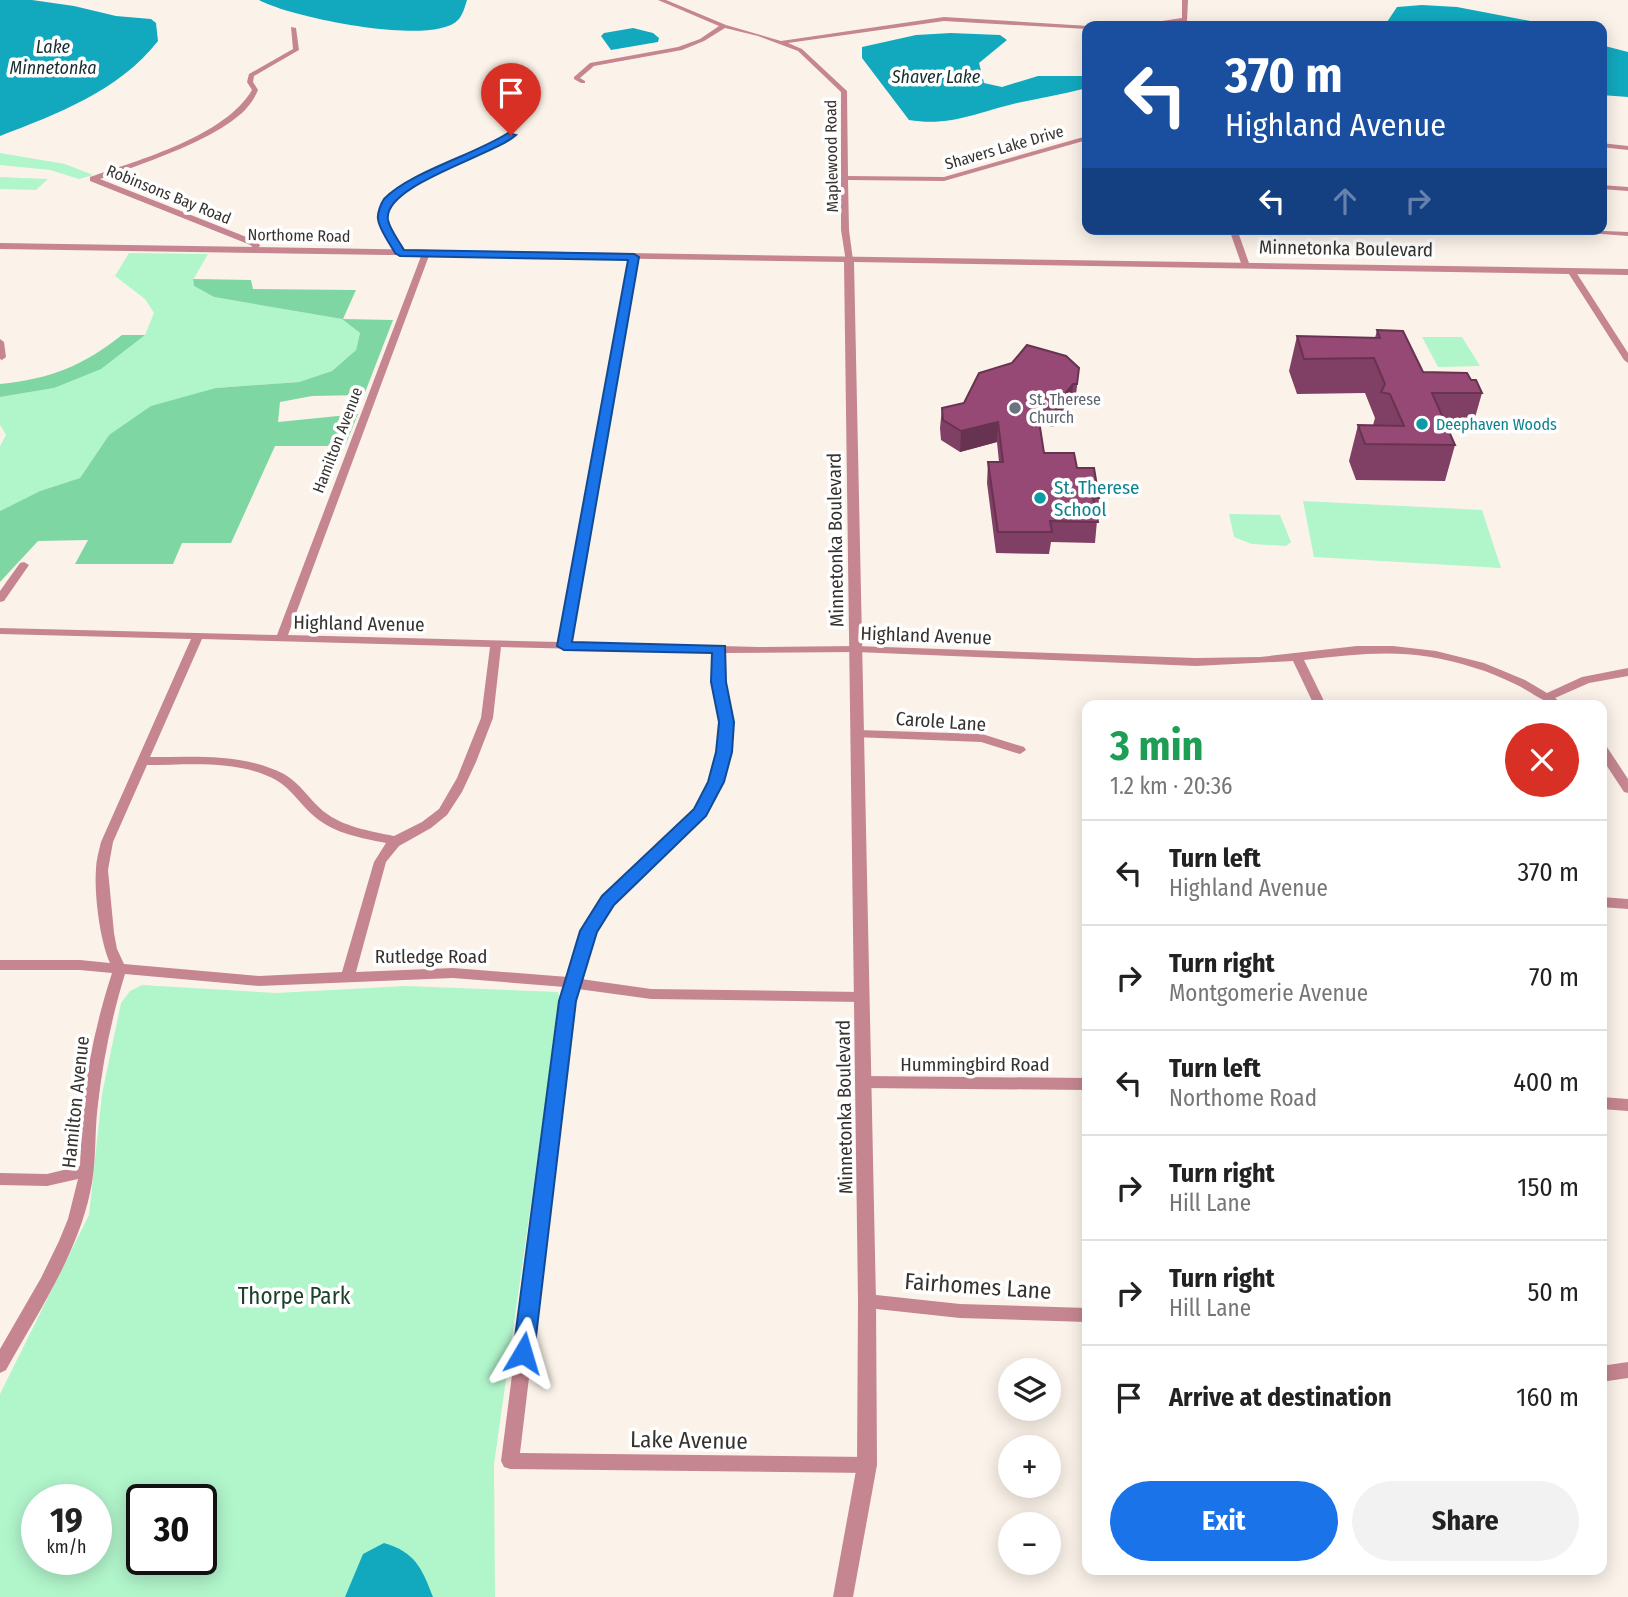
<!DOCTYPE html>
<meta charset="utf-8">
<style>
:root{--surface:#fff;--page:#f2f2f2;--text:#222;--muted:#767676;--line:#e0e0e0;--accent:#1a73e8}
body{margin:0;font-family:"Fira Sans Condensed",sans-serif;background:var(--page);color:var(--text);height:100vh;display:flex;flex-direction:column;font-size:26px;white-space:nowrap}
*{box-sizing:border-box;margin:0}
p{font-size:23px;color:var(--muted)}
.icon{flex:none;width:38px;height:38px;fill:none;stroke:currentColor;stroke-width:2;stroke-linecap:round;stroke-linejoin:round}
.map{position:relative;flex:1;overflow:hidden}
.sheet{position:absolute;left:1082px;top:700px;width:525px;height:875px;display:flex;flex-direction:column;background:var(--surface);border-radius:14px;box-shadow:0 4px 18px #0003}
.sheet>*{flex:none}
.guide{position:absolute;left:1082px;top:21px;width:525px;height:214px;border-radius:14px;box-shadow:0 4px 18px #0003;background:#1a4fa0;color:#fff;overflow:hidden}
.fabs{position:absolute;left:998px;top:1358px;display:grid;gap:14px}
.fabs a{display:grid;place-items:center;width:63px;height:63px;border-radius:50%;background:var(--surface);box-shadow:0 4px 18px #0003;font-size:35px}
.speed{position:absolute;left:21px;top:1484px;display:flex;gap:14px;font-size:35px;font-weight:700;text-align:center}
.speed>*{display:grid;place-content:center;width:91px;height:91px;border-radius:50%;background:var(--surface);box-shadow:0 4px 18px #0003;line-height:1}
.speed small{font-size:18px;font-weight:400}
.speed .limit{border:4px solid #111;border-radius:10px;background:#fff;color:#111}
.pin{position:absolute;display:grid;place-items:center;width:60px;height:60px;color:#fff;margin:-72px -30px;border-radius:50% 50% 50% 0;rotate:-45deg;box-shadow:0 0 7px #0007}
.pin .icon{rotate:45deg}
.me{position:absolute;width:77px;margin:-38px;rotate:7deg;stroke-linejoin:round;filter:drop-shadow(0 0 5px #0008)}
.turn{display:flex;align-items:center;gap:24px;height:147px;padding:0 28px;font-size:32px}
.turn .icon{width:91px;height:91px;stroke-width:2.5}
.turn b{display:block;font-size:49px;line-height:60px}
.lanes{display:flex;align-items:center;height:66px;padding:0 28px;background:#0003;justify-content:center;gap:35px;direction:ltr}
.lanes .off{opacity:.35}
.round{display:grid;place-items:center;flex:none;width:74px;height:74px;border-radius:37px;background:var(--page)}
.summary{display:flex;align-items:center;justify-content:space-between;height:119px;padding:0 28px}
h1{font-size:42px;font-weight:700;line-height:52px;color:#1e9e55}
.action{display:flex;gap:14px;margin-top:auto;padding:14px 28px}
.action a{flex:1;height:80px;border-radius:42px;background:var(--accent);color:#fff;font-size:28px;font-weight:700;line-height:80px;text-align:center}
.action a+a{background:var(--page);color:var(--text)}
ul{padding:0;list-style:none}
li{display:flex;align-items:center;gap:21px;height:105px;padding:0 28px;border-top:2px solid var(--line)}
li div{flex:1}
li b{display:block;font-size:26px}
li em{font-style:normal}
.map>svg:first-child{display:block}
.green{fill:#b1f5cb;fill-rule:evenodd}
.forest{fill:#7ed7a2}
.water{fill:#12a9bf}
.lines{fill:none;stroke-linecap:round;stroke-linejoin:round}
.minor{fill:#c58691;fill-rule:evenodd}
.tertiary{fill:#c58691;fill-rule:evenodd}
.wall{fill:#803f64}
.shaded-wall{fill:#683351}
.building{fill:#954974;stroke:#683351;stroke-width:2}
.route{fill:#1a73e8;stroke:#114b97;stroke-width:2}
.worship-dot{fill:#6b7280;stroke:#fff;stroke-width:2.5}
.culture-dot{fill:#0f9aa8;stroke:#fff;stroke-width:2.5}
.labels{text-anchor:middle;stroke-width:7;stroke-linejoin:round;paint-order:stroke}
.far-street-label{font-size:16px;fill:#36332f;stroke:#fff}
.far-worship-label{font-size:16px;fill:#5b616d;stroke:#fff;text-anchor:start}
.far-culture-label{font-size:16px;fill:#0d838f;stroke:#fff;text-anchor:start}
.far-water-label{font-size:18px;font-style:italic;fill:#172d31;stroke:#fff}
.street-label{font-size:19px;fill:#36332f;stroke:#fff}
.culture-label{font-size:19px;fill:#0d838f;stroke:#fff;text-anchor:start}
.near-street-label{font-size:23px;fill:#36332f;stroke:#fff}
.near-park-label{font-size:23px;fill:#1b412b;stroke:#fff}
</style>
<div class="map">
<svg width="1628" height="1597" viewBox="0 0 1628 1597">
<rect width="100%" height="100%" fill="#fbf3e9"/>
<path class="green" d="M0,153L65,164L93,175L79,179L50,170L0,165Z
M0,177L48,179L36,190L0,189Z
M129,253L208,254L193,280L194,286L214,297L342,319L360,333L356,350L332,371L299,382L216,388L109,435L80,478L40,491L0,511V446L6,435L0,425V397L54,388L145,335L154,313L145,299L115,276Z
M1422,337H1462L1480,366L1438,367Z
M1303,501L1482,510L1501,568L1314,557Z
M1229,514L1280,515L1291,542L1286,546L1252,544L1234,537Z
M142,985L276,993L406,986L558,992L560,1000L494,1464L495,1597H0V1394L89,1215L102,1094L121,1003L130,991ZM37,1500H96V1559H37ZM142,1500H201V1559H142Z"/>
<path class="forest" d="M193,279L251,280L253,289L356,290L343,319L393,320L364,395L312,396L280,402L278,422L358,414L345,446H275L231,543H182L173,564H75L88,540L38,541L0,582V511L40,491L80,478L109,435L151,406L216,388L299,382L332,371L356,350L360,333L342,319L214,297L194,286Z
M122,335H145L101,369L54,388L0,397V384C50,379 83,366 122,335Z"/>
<path class="water" d="M0,0H32L74,6L116,16L151,19L156,23L158,41C119,91 57,114 0,136Z
M259,0H467C465,6 463,15 458,20C433,47 289,17 259,0Z
M1422,5L1457,7L1556,26H1377L1387,22L1397,7Z
M633,28L653,33L659,38L658,42L611,50L601,36L604,33Z
M951,33L1000,35L1007,40L979,63L984,83L1002,87L1038,76H1087V88C1063,94 1040,98 1017,103C978,112 950,127 909,120L862,58V47L916,35Z
M1601,45L1628,52V97L1601,95Z
M384,1543C415,1552 422,1568 433,1597H345L363,1554Z"/>
<g class="lines">
<path class="minor" d="M658,0H666L726,25L781,41L944,17L1089,26H1087V29L944,21L788,43L802,49L847,91L848,176L944,177L1087,136V140L944,181L848,180L849,230L853,260L846,262L841,230V92L798,51L758,36L725,28L704,41L682,50L594,66L580,78L585,81V83H581L574,79V77L590,63L678,47L700,39L719,26Z
M1182,0H1188L1187,21L1146,26H1128L1182,18Z
M291,27L296,28L299,50L254,76L253,82L258,90C256,95 253,100 250,104C226,137 139,165 100,179L254,240L260,245L257,252H251L252,246L248,244L90,181V177C139,160 225,136 252,90L247,82L249,74L293,49Z
M508,134L515,136L499,146L416,183L390,203L387,220L404,253L397,255L379,220L383,200L411,180Z
M1601,143L1628,146V150L1601,147Z
M1601,185L1628,187V191L1601,189Z
M1229,229H1237L1250,266L1249,268L1242,266Z
M1559,229L1628,232V236L1563,231Z
M423,251L430,253L288,635L559,642L630,257L634,255L638,257L570,642L759,647L856,646L1196,658L1260,657L1357,646H1393L1436,651L1484,663L1525,680L1547,693L1582,677L1628,668V676L1589,683L1555,698L1564,705C1545,705 1532,692 1515,684C1502,678 1489,672 1475,668C1412,647 1367,653 1304,660L1326,705H1314L1293,661L1196,666L856,652L725,653L724,682L733,722L730,752L722,782L701,820L613,903L595,932L581,979L651,989L861,992L866,993L868,997L866,1001L861,1002L651,999L578,989L574,1001L520,1453L867,1457L873,1459L876,1465L873,1471L867,1473L510,1469L504,1467L501,1461L560,1001L565,987L453,978L259,986L125,974C112,1016 103,1060 98,1104C94,1134 97,1164 90,1193C76,1257 37,1314 6,1370L0,1373V1349L41,1278L59,1241L68,1219L78,1179L47,1186L0,1185V1173L47,1174L80,1166C81,1146 81,1126 83,1106C88,1061 98,1016 112,973L80,970H0V960H80L110,963C100,941 94,894 96,869C96,860 99,851 101,842L191,639L0,634V628L277,635ZM202,639L490,647L481,718L457,778L439,809L422,822L394,836C370,831 343,827 323,811C309,799 300,783 284,774C243,753 195,757 150,757ZM501,647L714,652L712,682L721,722L718,752L710,782L692,814L603,897L582,931L568,977L453,968L356,972L386,862L399,846L431,828L447,815L462,792L476,762L493,718ZM147,765C189,765 237,759 276,780C292,789 301,806 315,817C335,834 362,838 386,843L374,862L342,972L259,976L124,964L117,949L114,933L108,870L113,842Z
M1568,269H1574L1628,353V363L1624,360L1567,271Z
M0,339L4,342L6,357L2,360L0,359Z
M24,562L29,565L4,601L0,602V591L20,563Z
M858,730L982,734L1024,747L1026,750L1020,754L981,742L854,737L852,734Z
M1601,743L1605,744L1628,779V793L1624,792L1601,757Z
M1601,897L1628,899V909L1601,907Z
M863,1076L1087,1078V1090L863,1088L858,1086L856,1082L858,1078Z
M1601,1097L1628,1099V1111L1601,1109Z
M867,1294L960,1304L1087,1308V1322L960,1318L867,1308L861,1306L859,1301L861,1296Z
M1628,1362V1378L1601,1382V1366Z"/>
<path class="tertiary" d="M0,243L1628,269V275L854,262L876,1301L877,1465L853,1597H833L857,1465L858,1301L844,262L0,249Z"/>
</g>
<path class="wall" d="M1377,330L1423,372L1471,380L1482,393L1472,428H1448L1455,445L1445,481L1356,480L1349,461L1358,425H1373L1375,418L1365,393L1297,394L1289,371L1297,336L1375,338Z
M1079,368L1075,404H1071L1053,427L1040,424L1044,453L1077,468L1099,498L1095,543L1051,542L1049,554L996,553L987,483L988,462H999L997,442L960,452L941,440L940,428L942,408L964,403Z"/>
<path class="shaded-wall" d="M1073,384L1071,404L1053,427L1055,406Z
M998,422L997,442L960,452L961,431Z"/>
<path class="building" d="M1377,330L1403,331L1423,372L1467,373L1471,380H1476L1482,393H1432L1455,445L1365,444L1358,425L1404,426L1390,394L1381,392L1385,384L1374,358L1304,359L1297,336L1380,338Z
M1027,345L1066,356L1079,368L1077,384H1073L1055,406L1036,402L1044,453H1074L1077,468H1094L1099,498H1093L1098,522L1050,521L1052,532H998L988,462H1003L998,422L961,431L943,420L942,408L964,403L979,373L1012,363Z"/>
<path class="route" d="M508,133L516,135C493,156 382,185 388,220C390,230 399,241 404,250L634,254L639,257L572,642L725,646L726,682L734,722L732,752L724,782L706,816L614,905L597,932L576,1001L534,1353L531,1360L523,1363L516,1360L513,1353L559,1001L580,931L602,896L694,809L708,782L716,752L719,722L711,682L712,653L564,650L557,646L628,260L400,256L395,253C390,244 379,229 378,219C377,214 381,203 384,199C410,172 474,155 508,133Z"/>
<circle class="worship-dot" cx="1015" cy="408" r="7"/>
<g class="culture-dot">
<circle cx="1422" cy="424" r="7"/>
<circle cx="1040" cy="498" r="7"/>
</g>
<g class="labels">
<g class="far-street-label">
<text transform="translate(1004 147) rotate(-16)" y="6">Shavers Lake Drive</text>
<text transform="translate(831 156) rotate(-91)" y="6">Maplewood Road</text>
<text transform="translate(169 194) rotate(22)" y="6">Robinsons Bay Road</text>
<text transform="translate(299 235) rotate(1)" y="6">Northome Road</text>
<text transform="translate(337 440) rotate(-69)" y="6">Hamilton Avenue</text>
</g>
<g class="far-worship-label">
<text x="1029" y="405">St. Therese<tspan x="1029" dy="18">Church</tspan></text>
</g>
<g class="far-culture-label">
<text x="1436" y="430">Deephaven Woods</text>
</g>
<g class="far-water-label">
<text x="53" y="53">Lake<tspan x="53" dy="21">Minnetonka</tspan></text>
<text x="936" y="83">Shaver Lake</text>
</g>
<g class="street-label">
<text transform="translate(1346 248) rotate(1)" y="7">Minnetonka Boulevard</text>
<text transform="translate(835 540) rotate(-91)" y="7">Minnetonka Boulevard</text>
<text transform="translate(359 623) rotate(1)" y="7">Highland Avenue</text>
<text transform="translate(926 635) rotate(2)" y="7">Highland Avenue</text>
<text transform="translate(941 721) rotate(4)" y="7">Carole Lane</text>
<text x="431" y="963">Rutledge Road</text>
<text x="975" y="1071">Hummingbird Road</text>
<text transform="translate(75 1102) rotate(-84)" y="7">Hamilton Avenue</text>
<text transform="translate(844 1107) rotate(-91)" y="7">Minnetonka Boulevard</text>
</g>
<g class="culture-label">
<text x="1054" y="494">St. Therese<tspan x="1054" dy="22">School</tspan></text>
</g>
<g class="near-street-label">
<text transform="translate(978 1286) rotate(4)" y="8">Fairhomes Lane</text>
<text transform="translate(689 1440) rotate(1)" y="8">Lake Avenue</text>
</g>
<g class="near-park-label">
<text x="294" y="1304">Thorpe Park</text>
</g>
</g>
</svg>
<div class="fabs">
<a><svg class="icon" aria-label="layers" viewBox="0 0 24 24"><path d="M12 4l9 5-9 5-9-5zM3 14l9 5 9-5"/></svg></a>
<a>+</a>
<a>−</a>
</div>
<div class="speed"><div>19<small>km/h</small></div><div class="limit">30</div></div>
<div class="pin" style="left:511px;top:135px;background:#d93025"><svg class="icon" aria-label="arrive" viewBox="0 0 24 24"><path d="M6 21V4h12l-3 4 3 4H6"/></svg></div>
<svg class="me" style="left:523px;top:1353px" viewBox="-20 -20 40 40"><path d="M0-17L14 15 0 8-14 15z" fill="#1a73e8" stroke="#fff" stroke-width="4"/></svg>
<div class="guide">
<div class="turn"><svg class="icon" aria-label="left" viewBox="0 0 24 24"><path d="M17 20v-9H6M10 6l-5 5 5 5"/></svg><div><b>370 m</b>Highland Avenue</div></div>
<div class="lanes"><svg class="icon" aria-label="left" viewBox="0 0 24 24"><path d="M17 20v-9H6M10 6l-5 5 5 5"/></svg><svg class="icon off" aria-label="ahead" viewBox="0 0 24 24"><path d="M12 20V5M6 11l6-6 6 6"/></svg><svg class="icon off" aria-label="right" viewBox="0 0 24 24"><path d="M7 20v-9h11M14 6l5 5-5 5"/></svg></div>
</div>
<section class="sheet">
<div class="summary"><div><h1>3 min</h1><p>1.2 km · 20:36</p></div><a class="round" style="background:#d93025;color:#fff"><svg class="icon" aria-label="close" viewBox="0 0 24 24"><path d="M6 6l12 12M18 6L6 18"/></svg></a></div>
<ul>
<li><svg class="icon" aria-label="left" viewBox="0 0 24 24"><path d="M17 20v-9H6M10 6l-5 5 5 5"/></svg><div><b>Turn left</b><p>Highland Avenue</p></div><em>370 m</em></li>
<li><svg class="icon" aria-label="right" viewBox="0 0 24 24"><path d="M7 20v-9h11M14 6l5 5-5 5"/></svg><div><b>Turn right</b><p>Montgomerie Avenue</p></div><em>70 m</em></li>
<li><svg class="icon" aria-label="left" viewBox="0 0 24 24"><path d="M17 20v-9H6M10 6l-5 5 5 5"/></svg><div><b>Turn left</b><p>Northome Road</p></div><em>400 m</em></li>
<li><svg class="icon" aria-label="right" viewBox="0 0 24 24"><path d="M7 20v-9h11M14 6l5 5-5 5"/></svg><div><b>Turn right</b><p>Hill Lane</p></div><em>150 m</em></li>
<li><svg class="icon" aria-label="right" viewBox="0 0 24 24"><path d="M7 20v-9h11M14 6l5 5-5 5"/></svg><div><b>Turn right</b><p>Hill Lane</p></div><em>50 m</em></li>
<li><svg class="icon" aria-label="arrive" viewBox="0 0 24 24"><path d="M6 21V4h12l-3 4 3 4H6"/></svg><div><b>Arrive at destination</b></div><em>160 m</em></li>
</ul>
<div class="action"><a>Exit</a><a>Share</a></div>
</section>
</div>
